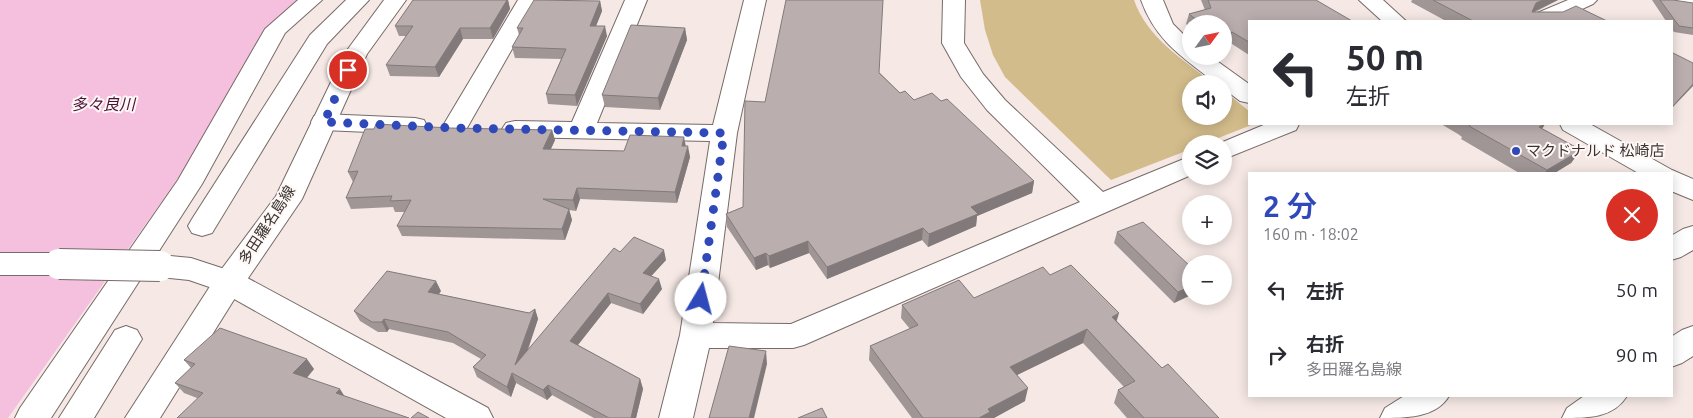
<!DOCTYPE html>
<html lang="ja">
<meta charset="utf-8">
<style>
:root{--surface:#fff;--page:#f2f2f3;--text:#2b2b33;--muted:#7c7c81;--accent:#3049ba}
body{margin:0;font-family:Ubuntu,"Noto Sans JP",sans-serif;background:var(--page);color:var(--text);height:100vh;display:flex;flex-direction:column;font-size:19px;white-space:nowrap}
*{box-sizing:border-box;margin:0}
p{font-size:16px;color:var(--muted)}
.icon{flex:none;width:28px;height:28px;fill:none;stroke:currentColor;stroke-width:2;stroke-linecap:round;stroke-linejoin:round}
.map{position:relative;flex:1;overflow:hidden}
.panel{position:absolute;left:1248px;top:172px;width:425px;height:225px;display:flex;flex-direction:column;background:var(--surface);border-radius:0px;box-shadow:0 2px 12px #0003}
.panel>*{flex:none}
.banner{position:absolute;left:1248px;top:20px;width:425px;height:105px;border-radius:0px;box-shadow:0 2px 12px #0003;background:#fff;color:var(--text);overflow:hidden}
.needle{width:32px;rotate:57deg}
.tools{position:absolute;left:1182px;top:15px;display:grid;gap:10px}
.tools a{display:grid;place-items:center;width:50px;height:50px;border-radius:50%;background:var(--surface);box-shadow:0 2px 12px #0003;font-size:25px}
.pin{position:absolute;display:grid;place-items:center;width:42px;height:42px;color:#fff;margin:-21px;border:2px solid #fff;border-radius:50%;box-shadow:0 1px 5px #0007}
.me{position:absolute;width:55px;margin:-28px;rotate:8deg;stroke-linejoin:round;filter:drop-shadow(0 0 4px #0008)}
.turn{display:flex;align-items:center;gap:18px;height:105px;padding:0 15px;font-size:22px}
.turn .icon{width:65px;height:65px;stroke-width:2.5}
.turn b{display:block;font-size:35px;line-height:42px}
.round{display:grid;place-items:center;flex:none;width:52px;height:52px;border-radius:26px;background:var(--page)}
.head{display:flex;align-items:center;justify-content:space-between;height:85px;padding:0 15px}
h1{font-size:30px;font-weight:600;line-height:38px;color:var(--accent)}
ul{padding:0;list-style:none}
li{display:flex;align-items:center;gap:15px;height:65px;padding:0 15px}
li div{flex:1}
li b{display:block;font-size:19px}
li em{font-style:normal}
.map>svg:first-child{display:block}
.green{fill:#d3bc8b}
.water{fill:#f5c0de}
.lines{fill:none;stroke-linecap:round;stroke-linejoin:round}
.minor-casing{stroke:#766b68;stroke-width:2}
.major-casing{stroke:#766b68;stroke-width:2}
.highway-casing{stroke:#766b68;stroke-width:2}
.minor{fill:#fff;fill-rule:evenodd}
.major{fill:#fff;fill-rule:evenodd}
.highway{fill:#fff;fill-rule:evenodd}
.minor-bridge-casing{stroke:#766b68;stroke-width:32;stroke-linecap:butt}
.minor-bridge{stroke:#fff;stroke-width:30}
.wall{fill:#a09696}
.shaded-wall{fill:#827a7a}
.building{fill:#baaeaf;stroke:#827a7a}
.route{stroke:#3049ba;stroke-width:9;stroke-dasharray:0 16.2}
.poi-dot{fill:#3049ba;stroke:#fef7f5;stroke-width:2}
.labels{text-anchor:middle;stroke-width:4;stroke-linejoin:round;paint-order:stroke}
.poi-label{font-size:15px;fill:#393433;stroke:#fef7f5;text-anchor:start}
.street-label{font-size:15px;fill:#393433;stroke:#fef7f5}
.water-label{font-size:16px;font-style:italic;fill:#4c1038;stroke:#fef7f5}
</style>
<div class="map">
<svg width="1693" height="418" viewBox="0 0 1693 418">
<rect width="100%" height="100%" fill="#f5e8e5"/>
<path class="green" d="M980,0H1134C1147,38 1184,60 1214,84H1191V116H1224V91L1249,111V124H1254L1203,144H1191V149L1111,180L1005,77L993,55L985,30Z"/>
<path class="water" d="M0,0H297L272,24L201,146L8,418H0Z"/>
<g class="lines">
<g class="minor-casing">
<path id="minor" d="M298,0H322L285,33L202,184L155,257L160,255L191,258L240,274L488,408L493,418H446L218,290L189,280L160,277L150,274L147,269L51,418H15L20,408L178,180L265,29Z
M346,0H369L327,44L212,233L202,236L192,233L188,226L192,219L310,35Z
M518,0H540L463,135L454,137L445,135L441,129Z
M625,0H647L597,123L713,125L744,0H766L737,133L713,323L791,324L1080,202L987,110L961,77L942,43L943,0H965L964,43L983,74L1005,100L1103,192L1191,156V175L804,345L793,348H709L693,418H659L680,335L710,141L515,137L506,135L502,129L506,123L515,121L572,122Z
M1141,0H1163L1173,24L1191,42V56H1210L1249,84V103L1240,101L1224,89V84H1217C1184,58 1156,42 1141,0Z
M1359,0H1383L1406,21H1382Z
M1568,0H1597L1593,4L1556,21H1527L1530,16Z
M1663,0H1693V8L1667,4Z
M323,114L415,118L424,120L427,126L424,132L415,134L323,130L314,128L311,122L314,116Z
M1266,124H1299L1296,130L1224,159V144H1218Z
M1560,124H1590L1672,170L1693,179V200L1671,191V174H1640L1563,130Z
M0,253H59L69,256L74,264L69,272L59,275H0Z
M126,326L137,330L142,339L94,418H59L115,330Z"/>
</g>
<g class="major-casing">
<path id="major" d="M384,0H406L367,54L302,199L240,290L160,418H125L218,274L276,196L345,53Z"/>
</g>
<g class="highway-casing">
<path id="highway" d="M1693,226V250L1681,257L1671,260V236L1683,229Z
M1693,326V356L1682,363L1671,367V337L1682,330Z
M1404,396H1449C1436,418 1406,418 1380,418L1385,408Z
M1584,396H1627C1613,418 1589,418 1562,418L1567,408Z"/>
</g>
<use href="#minor" class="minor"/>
<use href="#major" class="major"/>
<use href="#highway" class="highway"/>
<g class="minor-bridge-casing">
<path id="minor-bridge" d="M59,264L160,266"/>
</g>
<use href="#minor-bridge" class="minor-bridge"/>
</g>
<path class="wall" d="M413,0H508L510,9L493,39H463L439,77L390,76L386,65L406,36H399L395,26Z
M1201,0H1316L1249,21V55L1229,42L1224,44V24H1191V28L1186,24L1189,14L1205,10Z
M1412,0H1558L1535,12L1607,21H1446L1411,2Z
M1652,0H1673L1693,3V35L1674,32L1671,28V21H1666Z
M600,1L602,11L596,26L607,36L577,106L548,104L546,94L561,59L515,58L512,47L519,35L517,28Z
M685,28L687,40L660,110L605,107L602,95Z
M880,73L900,93L914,100L941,101L1034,181L1032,193L977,216L976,226L928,247L922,240L827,279L809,253L770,268L768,265L756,270L727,227L726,214L743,207L765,102Z
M1441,124H1545L1542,129L1581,150L1571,163L1553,174H1521L1461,139L1462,137L1458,134Z
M450,128L552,130L555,140L551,149L624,151L686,146L690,157L677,203L580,199L576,211L569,210L572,220L565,240L402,236L397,226L405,212H395L393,207L351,209L346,198L353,182L348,172Z
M1117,232L1191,267V295L1174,303L1114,243Z
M620,252L666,260L651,276L662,289L643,314L611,303L578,345L640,379L643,389L636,418H594L552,395L547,400L516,383L511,397L477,377L473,367L481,359L453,343L389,329L387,332H378L360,321L354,311L441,291L439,294L529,313L535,309L538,319L528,350Z
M1050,275L1117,321L1162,368L1219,418H1127L1114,403L1118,390L1124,387L1083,343L1017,375L1025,401L994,418H912L869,360L870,346L910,329L901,318L902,305L974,298Z
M184,360L314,369L307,378L197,398L184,393L175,383L191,368Z"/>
<path class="shaded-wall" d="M507,0H508L510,9L493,39L490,28Z
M1543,0H1558L1529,14L1536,3Z
M600,1L602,11L592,36L590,26Z
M605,26L607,36L577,106L575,95Z
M460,28L463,39L439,77L435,67Z
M685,28L687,40L660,110L658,98Z
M1232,32L1229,42L1224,44V35Z
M1693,84V86L1671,109L1673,106Z
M1544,124H1545L1538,135L1539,127Z
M552,130L555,140L546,159L543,149Z
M684,137L686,147L682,146Z
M688,146L690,157L677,203L675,192Z
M1581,150L1571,163L1553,174H1544L1547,170Z
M1034,181L1032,193L977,216L976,226L928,247L929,234L971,207Z
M577,188L580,199L576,211L573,200Z
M569,209L572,220L565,240L562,229Z
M923,228L922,240L827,279V267Z
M808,241L809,253L770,268L769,256Z
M664,250L666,260L645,283L643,273Z
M766,253L768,265L756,270L754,258Z
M659,279L662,289L643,314L640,304Z
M436,281L441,291L433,302L428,292Z
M1191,286V295L1174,303L1178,292Z
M608,293L611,303L573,351L570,341Z
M535,309L538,319L519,375L515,365Z
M1119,313L1115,327L1112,317Z
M384,319L389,329L387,332L382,322Z
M1087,329L1083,343L1007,380L1010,367Z
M766,351L767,364L754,418H749Z
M307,359L314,369L301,384L293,373Z
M512,373L516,383L511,397L507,387Z
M640,379L643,389L636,418H631Z
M548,385L552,395L547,400L543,390Z
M1028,388L1025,401L994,418H979L988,409Z
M340,389L347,400L336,393Z"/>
<path class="building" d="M413,0H507L490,28H460L435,67L386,65L413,26H395Z
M534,0L600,1L590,26H605L575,95L546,94L566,49L512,47L523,28H517Z
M786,0H883L879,73L900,93L905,91L914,100L932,93L941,101L947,99L1034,181L971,207L978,214L929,234L923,228L827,267L808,241L769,256L766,253L754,258L726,214L743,207L745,101L765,102Z
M1208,0H1316L1352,21H1249V42L1232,32L1224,35V24H1202L1189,14L1211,8Z
M1433,0H1543L1536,3L1532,12H1563L1576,6L1607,21H1473Z
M1660,0H1673L1693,3V28L1679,26Z
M631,25L685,28L658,98L602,95Z
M1671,52L1693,63V84L1673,106L1671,105Z
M376,124L450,128L552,130L543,149L624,151L630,135L684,137L682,146H688L675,192L577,188L573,200L543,199L569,209L562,229L397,226L411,200L390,201L392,196L346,198L358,171L348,172L365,129H374Z
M1469,124H1544L1539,127L1581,150L1547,170L1469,126L1470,125Z
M1143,222L1191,267V286L1178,292L1117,232Z
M634,237L664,250L643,273L659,279L640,304L608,293L570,341L640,379L631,418H609L548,385L543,390L512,373L507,387L473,367L486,355L448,332L384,319L382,322H372L354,311L387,271L436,281L428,292L529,313L535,309L515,365L614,248L620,252Z
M1071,265L1119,313L1112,317L1162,368L1168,364L1219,418H1144L1118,390L1135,381L1087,329L1010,367L1028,388L988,409L990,412L979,418H923L870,346L918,325L902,305L959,280L974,298L1043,267L1050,275Z
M220,328L307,359L293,373L340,389L336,393L409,418H177L203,393L175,383L195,364L184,360Z
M729,346L766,351L749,418H709Z
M822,408L827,418H798Z
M418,412L429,418H411Z"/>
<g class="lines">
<path class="route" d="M348,70L324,122L454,128L724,133L701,299"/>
</g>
<circle class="poi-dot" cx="1516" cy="151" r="5"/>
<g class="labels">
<g class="poi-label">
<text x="1526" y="156">マクドナルド 松崎店</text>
</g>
<g class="street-label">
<text transform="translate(267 225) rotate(-57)" y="5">多田羅名島線</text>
</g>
<g class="water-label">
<text x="103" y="110">多々良川</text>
</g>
</g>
</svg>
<div class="tools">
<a><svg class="needle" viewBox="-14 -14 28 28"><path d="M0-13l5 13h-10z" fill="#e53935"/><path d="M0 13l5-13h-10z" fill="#7c7c81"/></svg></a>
<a><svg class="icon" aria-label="sound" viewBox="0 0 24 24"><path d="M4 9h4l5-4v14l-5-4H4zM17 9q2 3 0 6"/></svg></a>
<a><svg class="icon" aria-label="layers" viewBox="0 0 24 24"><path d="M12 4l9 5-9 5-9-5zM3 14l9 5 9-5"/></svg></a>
<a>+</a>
<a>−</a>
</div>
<div class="pin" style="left:348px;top:70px;background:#d93025"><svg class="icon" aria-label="arrive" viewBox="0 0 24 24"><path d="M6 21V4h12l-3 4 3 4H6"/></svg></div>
<svg class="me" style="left:701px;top:299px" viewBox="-20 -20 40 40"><circle r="19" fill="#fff"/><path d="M0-13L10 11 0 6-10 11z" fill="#3049ba"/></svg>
<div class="banner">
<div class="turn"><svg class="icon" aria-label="left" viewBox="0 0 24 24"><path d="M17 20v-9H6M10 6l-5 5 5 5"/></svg><div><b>50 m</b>左折</div></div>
</div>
<section class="panel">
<div class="head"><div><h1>2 分</h1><p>160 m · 18:02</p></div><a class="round" style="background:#d93025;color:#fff"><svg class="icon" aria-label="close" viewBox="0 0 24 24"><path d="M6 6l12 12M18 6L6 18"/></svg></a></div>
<ul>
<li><svg class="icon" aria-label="left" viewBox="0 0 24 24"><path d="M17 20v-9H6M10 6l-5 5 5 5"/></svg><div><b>左折</b></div><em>50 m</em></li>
<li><svg class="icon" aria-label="right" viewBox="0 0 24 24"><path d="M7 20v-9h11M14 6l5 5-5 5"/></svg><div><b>右折</b><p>多田羅名島線</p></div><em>90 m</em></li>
</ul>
</section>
</div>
